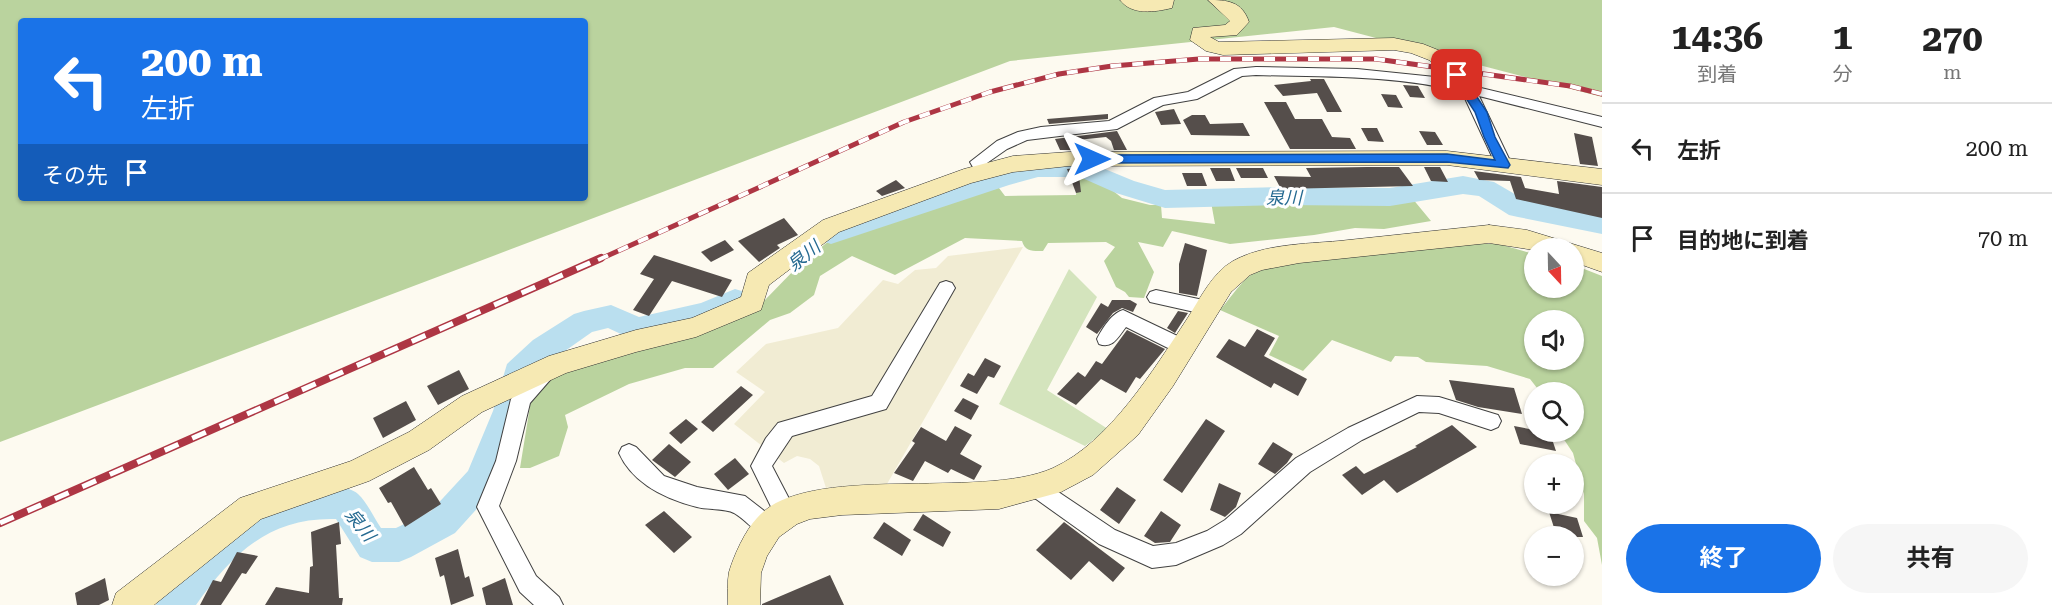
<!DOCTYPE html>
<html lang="ja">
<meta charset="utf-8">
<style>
:root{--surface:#fff;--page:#f6f6f6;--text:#222;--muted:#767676;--line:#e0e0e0;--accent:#1a73e8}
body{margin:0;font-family:"Roboto Serif","Noto Sans JP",serif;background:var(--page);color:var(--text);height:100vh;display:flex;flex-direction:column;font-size:22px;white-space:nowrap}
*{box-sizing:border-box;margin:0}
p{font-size:20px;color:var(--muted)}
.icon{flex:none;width:33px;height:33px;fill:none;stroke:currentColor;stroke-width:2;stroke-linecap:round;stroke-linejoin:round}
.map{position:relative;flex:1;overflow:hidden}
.details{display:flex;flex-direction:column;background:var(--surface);width:450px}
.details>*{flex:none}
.guide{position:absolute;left:18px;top:18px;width:570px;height:183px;border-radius:6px;box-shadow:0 2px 4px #0004;background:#1a73e8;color:#fff;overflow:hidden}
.needle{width:39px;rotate:158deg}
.fabs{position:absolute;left:1524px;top:238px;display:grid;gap:12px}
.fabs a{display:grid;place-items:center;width:60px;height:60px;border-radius:50%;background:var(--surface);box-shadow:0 2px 4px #0004;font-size:30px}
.pin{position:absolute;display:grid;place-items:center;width:51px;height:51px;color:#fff;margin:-26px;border-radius:12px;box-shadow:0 3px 9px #0006}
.me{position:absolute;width:66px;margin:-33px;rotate:90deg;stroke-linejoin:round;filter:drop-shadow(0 0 4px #0008)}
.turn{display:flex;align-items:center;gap:21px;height:126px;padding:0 24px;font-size:27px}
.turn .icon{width:78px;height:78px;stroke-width:2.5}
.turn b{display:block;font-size:42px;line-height:51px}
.then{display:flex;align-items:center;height:57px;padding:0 24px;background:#0003;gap:12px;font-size:22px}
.eta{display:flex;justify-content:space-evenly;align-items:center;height:102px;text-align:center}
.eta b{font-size:36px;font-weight:700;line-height:42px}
.primary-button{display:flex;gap:12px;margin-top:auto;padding:12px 24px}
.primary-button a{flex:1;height:69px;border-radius:36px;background:var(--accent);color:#fff;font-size:24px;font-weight:700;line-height:69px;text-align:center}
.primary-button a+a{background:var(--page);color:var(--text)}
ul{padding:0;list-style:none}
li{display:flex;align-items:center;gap:18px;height:90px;padding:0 24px;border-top:2px solid var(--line)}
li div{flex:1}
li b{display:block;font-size:22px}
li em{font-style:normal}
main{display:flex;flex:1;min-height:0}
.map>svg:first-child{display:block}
.farmland{fill:#f1ecd3}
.green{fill:#d4e4bd}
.forest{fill:#bad39e;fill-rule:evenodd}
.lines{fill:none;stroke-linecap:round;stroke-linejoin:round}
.river{fill:#badfef;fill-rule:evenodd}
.building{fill:#554e4b}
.street-casing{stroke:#414141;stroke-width:2}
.secondary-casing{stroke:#303030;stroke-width:1}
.street{fill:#fff;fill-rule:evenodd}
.secondary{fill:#f6e9b3;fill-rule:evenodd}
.rail-far1-casing{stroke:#ae3644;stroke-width:5}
.rail-casing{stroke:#ae3644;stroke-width:8}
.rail-far1{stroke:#fff;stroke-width:4;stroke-dasharray:11;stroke-linecap:butt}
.rail{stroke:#fff;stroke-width:5;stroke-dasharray:15;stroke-linecap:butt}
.route{fill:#1a73e8;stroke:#114b97;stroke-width:1.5}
.labels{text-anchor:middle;stroke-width:6;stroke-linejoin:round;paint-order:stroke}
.water-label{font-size:18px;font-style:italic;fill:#256a91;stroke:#fff}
</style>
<main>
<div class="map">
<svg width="1602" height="605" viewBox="0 0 1602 605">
<rect width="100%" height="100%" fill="#fdfaf0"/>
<path class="farmland" d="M1023,247L887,484L826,488L819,466L810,459L797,456L784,463L734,424L765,392L736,372L766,344L838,328L883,280L898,284L915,270L936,268L948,256Z"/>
<path class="green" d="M1069,269L1097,297L1047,390L1108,429L1085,446L999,404Z"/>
<path class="forest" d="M0,0H1602V97L1334,27L1010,61L0,442ZM21,21H585V198H21Z
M1078,175L1102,182L1122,198L1150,205H1161L1162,218L1215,224L1211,202H1388L1412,198L1431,221L1384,229L1355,228L1314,235L1230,244L1172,231L1163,247L1138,242L1154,272L1144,298L1129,297L1125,292L1116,287L1104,261L1115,247L1106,242L1048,243L1043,251C1033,251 1025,252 1022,241L965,238L895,275L852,256L820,276L814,295L790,313L770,320L713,368H685L629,384L565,415L568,427L559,456L530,468H520L531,400L541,384L567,367L763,302L799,265L835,236L996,184L1005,196L1076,195Z
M1452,244H1499L1534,254V288H1574V265L1602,276V565L1597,538L1584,521V494L1573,453L1559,432H1574V393H1541L1530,379L1487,366L1426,362L1418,357L1395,356L1391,362L1332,340L1303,371L1269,355L1279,336L1220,310C1229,300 1237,287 1247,278C1274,255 1411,248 1452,244ZM1534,321H1574V360H1534Z"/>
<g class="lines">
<path class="river" d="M1083,160L1134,181L1165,190L1286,187L1390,188L1463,176L1494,182L1525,200L1602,214V234L1518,217L1509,215L1479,196L1463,194L1390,206L1286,205L1165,208L1116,193L1080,177H1038L1009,185L831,244L822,241L818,234L822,227L1003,169L1038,161Z
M735,289L745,292L749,300L745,308L717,321L636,341L608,328L592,332L555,358L532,379L525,411L492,492L455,533L411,557L399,562H372L360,557L336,519C269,517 232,554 196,605H156C168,575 195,541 222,522C244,507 335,473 358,494C367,502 374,518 381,528H396L431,511L468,471L493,411L507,364L533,340L574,314L584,311L611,305L639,317L701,303Z"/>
</g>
<path class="building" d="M1310,79H1324L1342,112H1327L1317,93L1283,96L1274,85L1311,81Z
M1403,85L1418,86L1425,98L1410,97Z
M1381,94L1396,95L1403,108L1388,107Z
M1264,102H1286L1295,119H1322L1332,137L1350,138L1356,149H1290Z
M1174,109L1181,124L1161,125L1155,112Z
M1108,114V119L1049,124L1047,119Z
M1192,115H1205L1210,124L1243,123L1250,136L1191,135L1183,120Z
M1361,128H1377L1384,142L1368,141Z
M1117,131L1127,150H1114L1111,141L1106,137L1077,140L1081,150H1060L1055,139Z
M1419,131L1435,132L1443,145H1427Z
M1574,133L1592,137L1598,166L1580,164Z
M1367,167H1399L1413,186L1281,189L1274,176L1311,177L1306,168Z
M1424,167H1440L1448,182L1431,181Z
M1078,168L1081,192L1076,193L1067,169Z
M1210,168H1230L1235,181H1216Z
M1236,168H1263L1268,178H1241Z
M1474,171L1521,177L1525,188L1559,194L1557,181L1602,187V218L1516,199L1510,181L1479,180Z
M1182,173H1202L1207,186H1187Z
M896,180L905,188L882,196L876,191Z
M784,218L798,235L777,245L780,248L759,262L738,241Z
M725,240L734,250L711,262L701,252Z
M1185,243L1207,250L1197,296L1179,293V264Z
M654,255L679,263L732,280L722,297L672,281L649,316L633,310L654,279L640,274Z
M1112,300H1130L1137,304L1133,312L1122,308L1113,313L1097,334L1086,327L1101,303L1108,307Z
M1178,311L1188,313L1175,333L1167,328Z
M1257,329L1275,338L1264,356L1307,379L1298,396L1274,383L1271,388L1216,357L1229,339L1245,347Z
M1127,330L1165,349L1140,379L1136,377L1126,393L1101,379L1076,405L1057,394L1078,372L1085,377L1096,361L1102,364Z
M985,358L1001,366L994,378L988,376L977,394L960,386L968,373L974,376Z
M459,370L469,389L438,405L427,386Z
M1449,380L1514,388L1522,414L1478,407L1456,400Z
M741,386L753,395L713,432L701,422Z
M963,398L979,406L971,420L954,411Z
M406,401L416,420L383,438L373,418Z
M686,419L698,429L681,444L669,433Z
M1206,419L1225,431L1182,493L1163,480Z
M1452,425L1477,447L1397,493L1384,480L1362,495L1342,475L1356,466L1364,474L1417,447L1415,446Z
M955,426L972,435L960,454L982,466L974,480L951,469L948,473L925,461L913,481L894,473L915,443L912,441L921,427L946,441Z
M1514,426L1550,433L1556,451L1520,444Z
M1273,442L1293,454L1287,463L1275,474L1258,464Z
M669,444L691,462L675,477L652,460Z
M735,458L749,474L728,490L714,474Z
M414,467L428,490L431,488L441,504L405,527L391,502L388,503L379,488Z
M1219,483L1241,493L1236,507L1225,517L1210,510Z
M1117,487L1136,500L1119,524L1100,510Z
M664,511L692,537L674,553L645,525Z
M1161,511L1181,525L1170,542L1155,543L1144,536Z
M1549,512L1577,518L1583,537H1557Z
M923,514L951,532L943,547L913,530Z
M339,522L341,544L336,545L339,598H343L342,605H265L276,587L309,593L310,567L313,566L311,532Z
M884,522L911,540L902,556L873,538Z
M1064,522L1125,568L1113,582L1089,561L1071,580L1036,550Z
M458,549L465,578L469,576L474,596L451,605L444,575L440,577L435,558Z
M237,552L258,556L246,574L242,573L221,605H200L213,580L221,582Z
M830,575L844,605H762V604Z
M105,578L109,600L99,605H77L75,593Z
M505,578L513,605H486L482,588Z"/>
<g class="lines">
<g class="street-casing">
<path id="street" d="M1256,67L1357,69L1435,77L1602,117V127L1479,96L1512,165L1510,169H1498L1496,165L1462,92C1395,75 1325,77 1256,75L1242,76L1197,99L1163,105L1117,129L1027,140L1007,149L987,163L992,172L990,176H978L970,162L997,141L1018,132L1041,127L1109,121L1154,98L1188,92L1234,69Z
M946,281L952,283L955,288L886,409L792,436L772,466L797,514L794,521L786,524L778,521L751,466L766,438L778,423L872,396L940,283Z
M1156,290L1208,301L1214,303L1217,308L1214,313L1208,315L1150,302L1147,297L1150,292Z
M1123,310L1190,342L1192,347L1190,352L1183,355L1176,352L1126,327C1118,337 1113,349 1099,344L1097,339C1102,329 1112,313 1123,310Z
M547,364L554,366L557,372L530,403L516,461L499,506L536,576L559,597L563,605H534L520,592L477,507L496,461L511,399L540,366Z
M1417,396L1439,397L1498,415L1501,421L1498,427L1491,430L1439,413L1419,412L1362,440L1310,472L1241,534L1223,545L1176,565L1152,568L1099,544L1029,494L1025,487L1029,480L1036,477L1115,530L1153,546L1176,543L1207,531L1225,520L1296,458L1315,447L1348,428Z
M629,444L636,447L664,476L697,487L745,496L776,520L779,527L776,534L768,537C754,532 746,520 734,513C724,508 708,510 697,507C666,499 633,484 619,453L622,447Z"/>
</g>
<g class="secondary-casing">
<path id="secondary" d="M1120,0H1174L1172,8C1155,12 1132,16 1120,0Z
M1208,0C1227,0 1242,1 1249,22L1237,35L1210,37L1219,42L1394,38L1423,44L1443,52L1459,64L1461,70L1464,71L1477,88L1474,92C1459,96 1455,86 1447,75L1448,73L1429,60L1411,53L1394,50L1223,55L1206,51L1190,40L1193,28L1225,25L1230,21Z
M1447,151L1602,169V185L1447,165L1069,166L1013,172L971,183L839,232L769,285L761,310L696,337L636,352L566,373L482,412L429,450L369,481L261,519L154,605H112L116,593L240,498L351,461L409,432L462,396L549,356L636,330L692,318L741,297L748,273L823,220L964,169L1013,156L1069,152Z
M1489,225L1527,230L1602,253V272L1574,262V249L1534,250L1489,243L1299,263L1262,270L1250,275L1231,292L1173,386L1138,435L1093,475L1061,492L999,509L842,515L810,519L797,524L779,537L767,556L761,573L760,605H728C728,595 727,582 729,572C734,555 745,531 757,518C806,461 980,501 1053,468C1110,442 1154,369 1187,319C1200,299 1212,273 1233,261C1264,244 1305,244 1339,241C1389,236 1439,230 1489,225Z"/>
</g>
<use href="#street" class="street"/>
<use href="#secondary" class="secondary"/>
<g class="rail-far1-casing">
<path id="rail-far1" d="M598,260L904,122L990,92L1059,74L1112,66L1199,59H1376L1570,86L1602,94"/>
</g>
<g class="rail-casing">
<path id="rail" d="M0,523L601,258"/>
</g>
<use href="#rail-far1" class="rail-far1"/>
<use href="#rail" class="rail"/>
</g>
<path class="route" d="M1457,72L1461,73L1487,112L1495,137L1510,165L1508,168L1447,162L1092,163L1086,159L1092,155L1447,154L1495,160L1484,137L1475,112L1451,75Z"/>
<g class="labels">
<g class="water-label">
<text x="1284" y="204">泉川</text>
<text transform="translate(804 256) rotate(-39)" y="6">泉川</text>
<text transform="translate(360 525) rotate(51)" y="6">泉川</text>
</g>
</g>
</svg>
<div class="fabs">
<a><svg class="needle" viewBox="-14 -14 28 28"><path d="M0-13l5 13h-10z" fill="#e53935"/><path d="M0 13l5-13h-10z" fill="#767676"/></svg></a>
<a><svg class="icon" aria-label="sound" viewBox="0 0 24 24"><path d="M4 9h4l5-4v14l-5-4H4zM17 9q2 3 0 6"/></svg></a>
<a><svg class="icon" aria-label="search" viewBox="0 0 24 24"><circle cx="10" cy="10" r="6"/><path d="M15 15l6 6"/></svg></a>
<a>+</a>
<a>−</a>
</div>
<div class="pin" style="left:1457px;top:75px;background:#d93025"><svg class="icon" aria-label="arrive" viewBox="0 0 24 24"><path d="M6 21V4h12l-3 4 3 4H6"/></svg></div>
<svg class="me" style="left:1092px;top:159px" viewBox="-20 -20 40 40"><path d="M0-17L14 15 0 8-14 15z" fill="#1a73e8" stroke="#fff" stroke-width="4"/></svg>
<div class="guide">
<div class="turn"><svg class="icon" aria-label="left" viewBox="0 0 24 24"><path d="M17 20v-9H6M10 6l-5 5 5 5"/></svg><div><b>200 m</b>左折</div></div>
<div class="then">その先<svg class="icon" aria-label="arrive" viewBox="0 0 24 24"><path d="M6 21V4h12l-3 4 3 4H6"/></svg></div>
</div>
</div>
<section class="details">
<div class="eta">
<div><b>14:36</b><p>到着</p></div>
<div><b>1</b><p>分</p></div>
<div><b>270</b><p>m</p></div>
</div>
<ul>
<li><svg class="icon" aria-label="left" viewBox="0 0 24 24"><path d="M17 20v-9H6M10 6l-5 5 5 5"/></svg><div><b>左折</b></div><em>200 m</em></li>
<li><svg class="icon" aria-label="arrive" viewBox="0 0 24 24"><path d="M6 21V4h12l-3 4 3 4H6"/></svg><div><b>目的地に到着</b></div><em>70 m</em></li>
</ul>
<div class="primary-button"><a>終了</a><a>共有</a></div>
</section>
</main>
